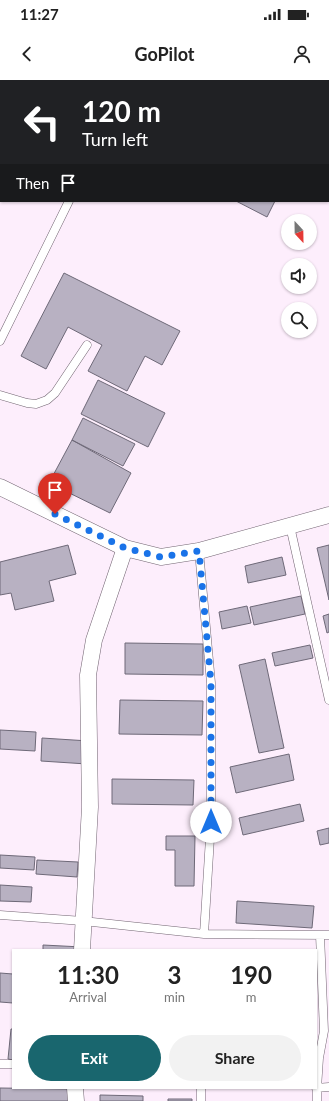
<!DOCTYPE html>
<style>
:root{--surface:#fff;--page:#f2f2f2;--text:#222;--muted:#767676;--accent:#19666e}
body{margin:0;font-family:Lato,sans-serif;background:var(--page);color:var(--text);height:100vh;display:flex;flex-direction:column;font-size:15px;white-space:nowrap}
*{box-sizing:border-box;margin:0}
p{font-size:13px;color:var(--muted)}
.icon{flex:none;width:22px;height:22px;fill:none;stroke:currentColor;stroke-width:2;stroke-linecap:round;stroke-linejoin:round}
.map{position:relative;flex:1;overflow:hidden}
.sheet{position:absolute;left:12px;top:869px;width:305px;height:140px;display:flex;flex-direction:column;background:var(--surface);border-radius:0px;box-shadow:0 1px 3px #0004}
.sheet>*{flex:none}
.top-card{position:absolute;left:0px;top:0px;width:329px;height:122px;box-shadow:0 1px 3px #0004;background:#202124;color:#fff;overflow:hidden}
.needle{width:26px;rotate:158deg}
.tools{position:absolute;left:281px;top:134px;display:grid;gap:8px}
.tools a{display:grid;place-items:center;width:36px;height:36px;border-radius:50%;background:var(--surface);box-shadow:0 1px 3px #0004;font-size:20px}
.pin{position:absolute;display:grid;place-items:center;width:34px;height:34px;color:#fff;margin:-41px -17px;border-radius:50% 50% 50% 0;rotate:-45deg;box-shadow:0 0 4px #0007}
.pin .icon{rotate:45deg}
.me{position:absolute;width:44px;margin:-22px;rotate:0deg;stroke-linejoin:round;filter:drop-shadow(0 0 3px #0008)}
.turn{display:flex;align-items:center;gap:14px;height:84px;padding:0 16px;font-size:18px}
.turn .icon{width:52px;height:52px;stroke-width:2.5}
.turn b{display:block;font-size:28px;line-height:34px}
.then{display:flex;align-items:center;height:38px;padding:0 16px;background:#0003;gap:8px;font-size:15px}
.eta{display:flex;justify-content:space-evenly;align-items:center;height:68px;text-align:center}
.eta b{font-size:24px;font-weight:700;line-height:28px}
.button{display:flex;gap:8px;margin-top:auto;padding:8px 16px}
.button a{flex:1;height:46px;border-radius:24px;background:var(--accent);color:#fff;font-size:16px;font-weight:700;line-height:46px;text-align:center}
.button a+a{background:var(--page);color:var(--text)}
.status{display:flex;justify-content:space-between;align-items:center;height:28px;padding:0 20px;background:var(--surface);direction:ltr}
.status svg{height:11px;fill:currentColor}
header{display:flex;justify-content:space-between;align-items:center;height:52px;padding:0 16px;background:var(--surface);font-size:18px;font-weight:700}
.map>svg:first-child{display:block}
.building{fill:#b8b1c2;stroke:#6e6978}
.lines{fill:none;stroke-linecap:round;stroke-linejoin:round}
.service-casing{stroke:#726572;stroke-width:9}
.minor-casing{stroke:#726572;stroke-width:17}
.service{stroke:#fff;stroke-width:8}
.minor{stroke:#fff;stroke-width:16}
.route{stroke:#1a73e8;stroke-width:7;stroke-dasharray:0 12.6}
</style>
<div class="status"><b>11:27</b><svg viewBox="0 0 49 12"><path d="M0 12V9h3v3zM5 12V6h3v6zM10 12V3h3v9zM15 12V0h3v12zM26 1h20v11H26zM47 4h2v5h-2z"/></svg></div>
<header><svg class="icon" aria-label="back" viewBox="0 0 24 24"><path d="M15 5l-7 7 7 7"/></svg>GoPilot<svg class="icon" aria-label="person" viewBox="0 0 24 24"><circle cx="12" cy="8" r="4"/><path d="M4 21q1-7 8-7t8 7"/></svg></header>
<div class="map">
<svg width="329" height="1021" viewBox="0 0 329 1021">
<rect width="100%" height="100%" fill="#fdeefc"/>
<path class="building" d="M0,0H60V1H1V64L0,63Z
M80,0H107V1H79Z
M299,0H329V15H328V1H301Z
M236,121H275L267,137Z
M64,193L180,251L162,285L145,276L127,311L88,291L102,265L68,247L46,289L21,276Z
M98,300L165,333L148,367L81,334Z
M83,338L135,364L123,386L72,360Z
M72,360L131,393L110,433L49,403Z
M68,465L76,494L49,501L54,521L15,530L11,513L0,515V482Z
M329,465V520L317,468Z
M282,477L286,495L248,503L245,486Z
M301,516L305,534L254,545L250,527Z
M247,526L251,543L222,549L219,532Z
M329,534V552L327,553L323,536Z
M125,563L203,564V595L125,594Z
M310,565L313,578L275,586L272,573Z
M265,579L284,668L259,673L239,585Z
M120,620L203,621L202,655L119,654Z
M0,650L36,652L35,671L0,669Z
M42,658L89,661L87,684L41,681Z
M289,674L294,700L236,713L230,687Z
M112,699L194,700L193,725L112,724Z
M300,724L304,741L243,755L239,738Z
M329,748V763L320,765L317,751Z
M166,756H195L194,806H175V770H166Z
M0,775L35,777L34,790L0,788Z
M37,780L78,782L77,797L36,794Z
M0,805L32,807L31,822L0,821Z
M237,821L314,826L312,848L236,843Z
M43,865L82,867V870H43Z
M0,893L13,894V923L0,922Z
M11,949H13V980L8,979Z
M0,1008L70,1009V1021H0Z
M100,1015L143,1016V1021H100Z
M168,1019H192V1021H168Z"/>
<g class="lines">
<g class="service-casing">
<path id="service" d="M69,1V0
M128,1L129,0
M0,71H1
M0,261L69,121
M0,315L27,323L36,324L47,320L55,313L87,265
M290,446L329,620
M199,471L211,603V742L204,854
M0,835L83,841L204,854L329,855
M0,984H13
M316,1008L329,1007
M201,1021V1008
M317,1021V1008L319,978L324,951L320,855"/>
</g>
<g class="minor-casing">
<path id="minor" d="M0,407L125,468L161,477L199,471L329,435
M82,870L90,727L88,595L94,560L125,468
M75,1008L76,1021"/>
</g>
<use href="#service" class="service"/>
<use href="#minor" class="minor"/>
</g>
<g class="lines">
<path class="route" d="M55,434L125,468L161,477L199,471L211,603V742"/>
</g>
</svg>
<div class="tools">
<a><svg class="needle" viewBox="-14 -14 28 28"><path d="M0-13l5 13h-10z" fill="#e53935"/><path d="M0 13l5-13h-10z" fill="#767676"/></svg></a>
<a><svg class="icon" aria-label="sound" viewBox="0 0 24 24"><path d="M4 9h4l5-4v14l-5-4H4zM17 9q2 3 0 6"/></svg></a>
<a><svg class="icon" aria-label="search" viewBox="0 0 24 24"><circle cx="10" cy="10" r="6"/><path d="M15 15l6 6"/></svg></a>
</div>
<div class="pin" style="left:55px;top:434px;background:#d93025"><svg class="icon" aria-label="arrive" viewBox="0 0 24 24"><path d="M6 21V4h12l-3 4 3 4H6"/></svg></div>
<svg class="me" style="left:211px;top:742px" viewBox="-20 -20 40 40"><circle r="19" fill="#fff"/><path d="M0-13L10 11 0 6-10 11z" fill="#1a73e8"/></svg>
<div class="top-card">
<div class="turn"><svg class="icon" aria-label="left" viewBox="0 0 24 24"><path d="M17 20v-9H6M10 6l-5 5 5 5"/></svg><div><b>120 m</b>Turn left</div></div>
<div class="then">Then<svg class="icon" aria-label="arrive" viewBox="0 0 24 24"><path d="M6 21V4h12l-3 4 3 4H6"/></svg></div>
</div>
<section class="sheet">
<div class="eta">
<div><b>11:30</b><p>Arrival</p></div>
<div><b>3</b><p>min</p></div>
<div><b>190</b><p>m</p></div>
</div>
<div class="button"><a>Exit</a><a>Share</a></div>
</section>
</div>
